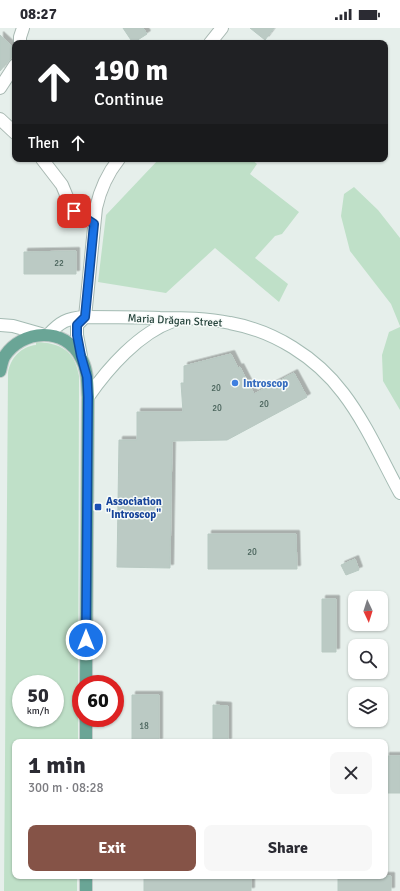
<!DOCTYPE html>
<meta charset="utf-8">
<style>
:root{--surface:#fff;--page:#f7f7f7;--text:#2b2b33;--muted:#7c7c81;--accent:#855347}
body{margin:0;font-family:Signika,sans-serif;background:var(--page);color:var(--text);height:100vh;display:flex;flex-direction:column;font-size:15px;white-space:nowrap}
*{box-sizing:border-box;margin:0}
p{font-size:13px;color:var(--muted)}
.icon{flex:none;width:22px;height:22px;fill:none;stroke:currentColor;stroke-width:2;stroke-linecap:round;stroke-linejoin:round}
.map{position:relative;flex:1;overflow:hidden}
.side{position:absolute;left:12px;top:711px;width:376px;height:140px;display:flex;flex-direction:column;background:var(--surface);border-radius:8px;box-shadow:0 1px 3px #0004}
.side>*{flex:none}
.hud{position:absolute;left:12px;top:12px;width:376px;height:122px;border-radius:8px;box-shadow:0 1px 3px #0004;background:#202124;color:#fff;overflow:hidden}
.needle{width:26px;rotate:176deg}
.buttons{position:absolute;left:348px;top:563px;display:grid;gap:8px}
.buttons a{display:grid;place-items:center;width:40px;height:40px;border-radius:8px;background:var(--surface);box-shadow:0 1px 3px #0004;font-size:20px}
.speed{position:absolute;left:12px;top:647px;display:flex;gap:8px;font-size:20px;font-weight:700;text-align:center}
.speed>*{display:grid;place-content:center;width:52px;height:52px;border-radius:50%;background:var(--surface);box-shadow:0 1px 3px #0004;line-height:1}
.speed small{font-size:10px;font-weight:400}
.speed .limit{border:6px solid #d22;background:#fff;color:#111}
.pin{position:absolute;display:grid;place-items:center;width:34px;height:34px;color:#fff;margin:-17px;border-radius:8px;box-shadow:0 2px 6px #0006}
.me{position:absolute;width:44px;margin:-22px;rotate:0deg;stroke-linejoin:round;filter:drop-shadow(0 0 3px #0008)}
.turn{display:flex;align-items:center;gap:14px;height:84px;padding:0 16px;font-size:18px}
.turn .icon{width:52px;height:52px;stroke-width:2.5}
.turn b{display:block;font-size:28px;line-height:34px}
.then{display:flex;align-items:center;height:38px;padding:0 16px;background:#0003;gap:8px;font-size:15px}
.round{display:grid;place-items:center;flex:none;width:42px;height:42px;border-radius:8px;background:var(--page)}
.headline{display:flex;align-items:center;justify-content:space-between;height:68px;padding:0 16px}
h1{font-size:24px;font-weight:700;line-height:30px}
.cta{display:flex;gap:8px;margin-top:auto;padding:8px 16px}
.cta a{flex:1;height:46px;border-radius:8px;background:var(--accent);color:#fff;font-size:16px;font-weight:700;line-height:46px;text-align:center}
.cta a+a{background:var(--page);color:var(--text)}
.status{display:flex;justify-content:space-between;align-items:center;height:28px;padding:0 20px;background:var(--surface);direction:ltr}
.status svg{height:11px;fill:currentColor}
.map>svg:first-child{display:block}
.green{fill:#bfe0c8;fill-rule:evenodd}
.building{fill:#bbcac4;stroke:#b8c9c2;filter:url(#shadow)}
.lines{fill:none;stroke-linecap:round;stroke-linejoin:round}
.minor-casing{stroke:#a8b8b2;stroke-width:14}
.tertiary-casing{stroke:#a8b8b2;stroke-width:14}
.secondary-casing{stroke:#a4bbb3;stroke-width:14}
.primary-casing{stroke:#c2cac8;stroke-width:14}
.minor{stroke:#fff;stroke-width:12}
.tertiary{stroke:#fff;stroke-width:12}
.secondary{stroke:#fff;stroke-width:12}
.primary{stroke:#6aa596;stroke-width:12}
.route-casing{stroke:#114b97;stroke-width:10}
.route{stroke:#1a73e8;stroke-width:7}
.shop-dot{fill:#3f7fe0;stroke:#f7fbf9;stroke-width:1.5}
.transit-dot{fill:#1a4fb4;stroke:#f7fbf9;stroke-width:1.5}
.labels{text-anchor:middle;stroke-width:3;stroke-linejoin:round;paint-order:stroke}
.number-label{font-size:9px;fill:#4a645c}
.street-label{font-size:11px;fill:#24423a;stroke:#f7fbf9}
.shop-label{font-size:11px;font-weight:bold;fill:#366cbe;stroke:#f7fbf9;text-anchor:start}
.transit-label{font-size:11px;font-weight:bold;fill:#164399;stroke:#f7fbf9;text-anchor:start}
</style>
<div class="status"><b>08:27</b><svg viewBox="0 0 49 12"><path d="M0 12V9h3v3zM5 12V6h3v6zM10 12V3h3v9zM15 12V0h3v12zM26 1h20v11H26zM47 4h2v5h-2z"/></svg></div>
<div class="map">
<svg width="400" height="863" viewBox="0 0 400 863">
<defs>
<filter id="shadow"><feDropShadow dx="3.5" dy="-3.5" stdDeviation="0" flood-color="#0004"/></filter>
</defs>
<rect width="100%" height="100%" fill="#e6efeb"/>
<path class="green" d="M159,131H251L257,136L250,146L299,184L282,206L275,208L255,230L288,256L279,274L215,220L166,265L98,254L106,187Z
M354,159L378,182L400,210V298L391,276L350,223L341,188L344,166Z
M400,299V382L383,353L382,327L389,304Z
M36,314C61,315 75,323 79,348L78,714H15V848H77V863H4L8,345C10,330 22,318 36,317ZM21,656H55V690H21Z"/>
<path class="building" d="M123,0H143L147,6L133,15Z
M250,0H274L265,12Z
M0,7L15,21V25L0,43Z
M76,223V246H24V224Z
M231,326L238,340L240,339L254,366L294,345L307,369L227,412L172,413L170,540L117,539L119,412H137V384H183L181,355H184V338Z
M208,506H296L297,541H208Z
M355,531L359,542L346,547L341,537Z
M322,571H336V624H322Z
M132,667H159V714H132Z
M213,677L228,678V714H213Z
M386,728H400V765H386Z
M144,848H251V863H144Z
M338,848H391V863H338Z"/>
<g class="lines">
<g class="minor-casing">
<path id="minor" d="M20,15V9L23,0
M0,60L15,37
M0,91L15,105
M42,131L62,157L72,181L94,196"/>
</g>
<g class="tertiary-casing">
<path id="tertiary" d="M210,15L222,0
M85,289L96,180C100,162 107,146 119,131"/>
</g>
<g class="secondary-casing">
<path id="secondary" d="M0,297L13,298L41,306
M48,307C60,294 67,290 85,289C110,289 135,289 160,290C184,290 207,290 230,295C274,303 316,329 343,365C366,395 382,432 400,465
M81,328L77,307V297L85,289
M88,369C108,340 139,305 173,293"/>
</g>
<g class="primary-casing">
<path id="primary" d="M0,343C1,339 2,333 4,329C22,301 65,298 81,330C88,342 87,355 88,369L86,656
M86,714V690
M86,863V848"/>
</g>
<use href="#minor" class="minor"/>
<use href="#tertiary" class="tertiary"/>
<use href="#secondary" class="secondary"/>
<use href="#primary" class="primary"/>
</g>
<g class="lines">
<g class="route-casing">
<path id="route" d="M74,183L94,196L85,289L77,297V307L81,328L87,349L88,369L86,612"/>
</g>
<use href="#route" class="route"/>
</g>
<circle class="shop-dot" cx="235" cy="355" r="4"/>
<rect class="transit-dot" x="94" y="475" width="8" height="8" rx="2"/>
<g class="labels">
<g class="number-label">
<text x="59" y="238">22</text>
<text x="216" y="363">20</text>
<text x="264" y="379">20</text>
<text x="217" y="383">20</text>
<text x="252" y="527">20</text>
<text x="144" y="701">18</text>
</g>
<g class="street-label">
<text transform="translate(175 292) rotate(3)" y="4">Maria Drăgan Street</text>
</g>
<g class="shop-label">
<text x="243" y="359">Introscop</text>
</g>
<g class="transit-label">
<text x="106" y="477">Association<tspan x="106" dy="13">"Introscop"</tspan></text>
</g>
</g>
</svg>
<div class="buttons">
<a><svg class="needle" viewBox="-14 -14 28 28"><path d="M0-13l5 13h-10z" fill="#e53935"/><path d="M0 13l5-13h-10z" fill="#7c7c81"/></svg></a>
<a><svg class="icon" aria-label="search" viewBox="0 0 24 24"><circle cx="10" cy="10" r="6"/><path d="M15 15l6 6"/></svg></a>
<a><svg class="icon" aria-label="layers" viewBox="0 0 24 24"><path d="M12 4l9 5-9 5-9-5zM3 14l9 5 9-5"/></svg></a>
</div>
<div class="speed"><div>50<small>km/h</small></div><div class="limit">60</div></div>
<div class="pin" style="left:74px;top:183px;background:#d93025"><svg class="icon" aria-label="arrive" viewBox="0 0 24 24"><path d="M6 21V4h12l-3 4 3 4H6"/></svg></div>
<svg class="me" style="left:86px;top:612px" viewBox="-20 -20 40 40"><circle r="17" fill="#1a73e8" stroke="#fff" stroke-width="3"/><path d="M0-11L8 9 0 5-8 9z" fill="#fff"/></svg>
<div class="hud">
<div class="turn"><svg class="icon" aria-label="ahead" viewBox="0 0 24 24"><path d="M12 20V5M6 11l6-6 6 6"/></svg><div><b>190 m</b>Continue</div></div>
<div class="then">Then<svg class="icon" aria-label="ahead" viewBox="0 0 24 24"><path d="M12 20V5M6 11l6-6 6 6"/></svg></div>
</div>
<section class="side">
<div class="headline"><div><h1>1 min</h1><p>300 m · 08:28</p></div><a class="round"><svg class="icon" aria-label="close" viewBox="0 0 24 24"><path d="M6 6l12 12M18 6L6 18"/></svg></a></div>
<div class="cta"><a>Exit</a><a>Share</a></div>
</section>
</div>
